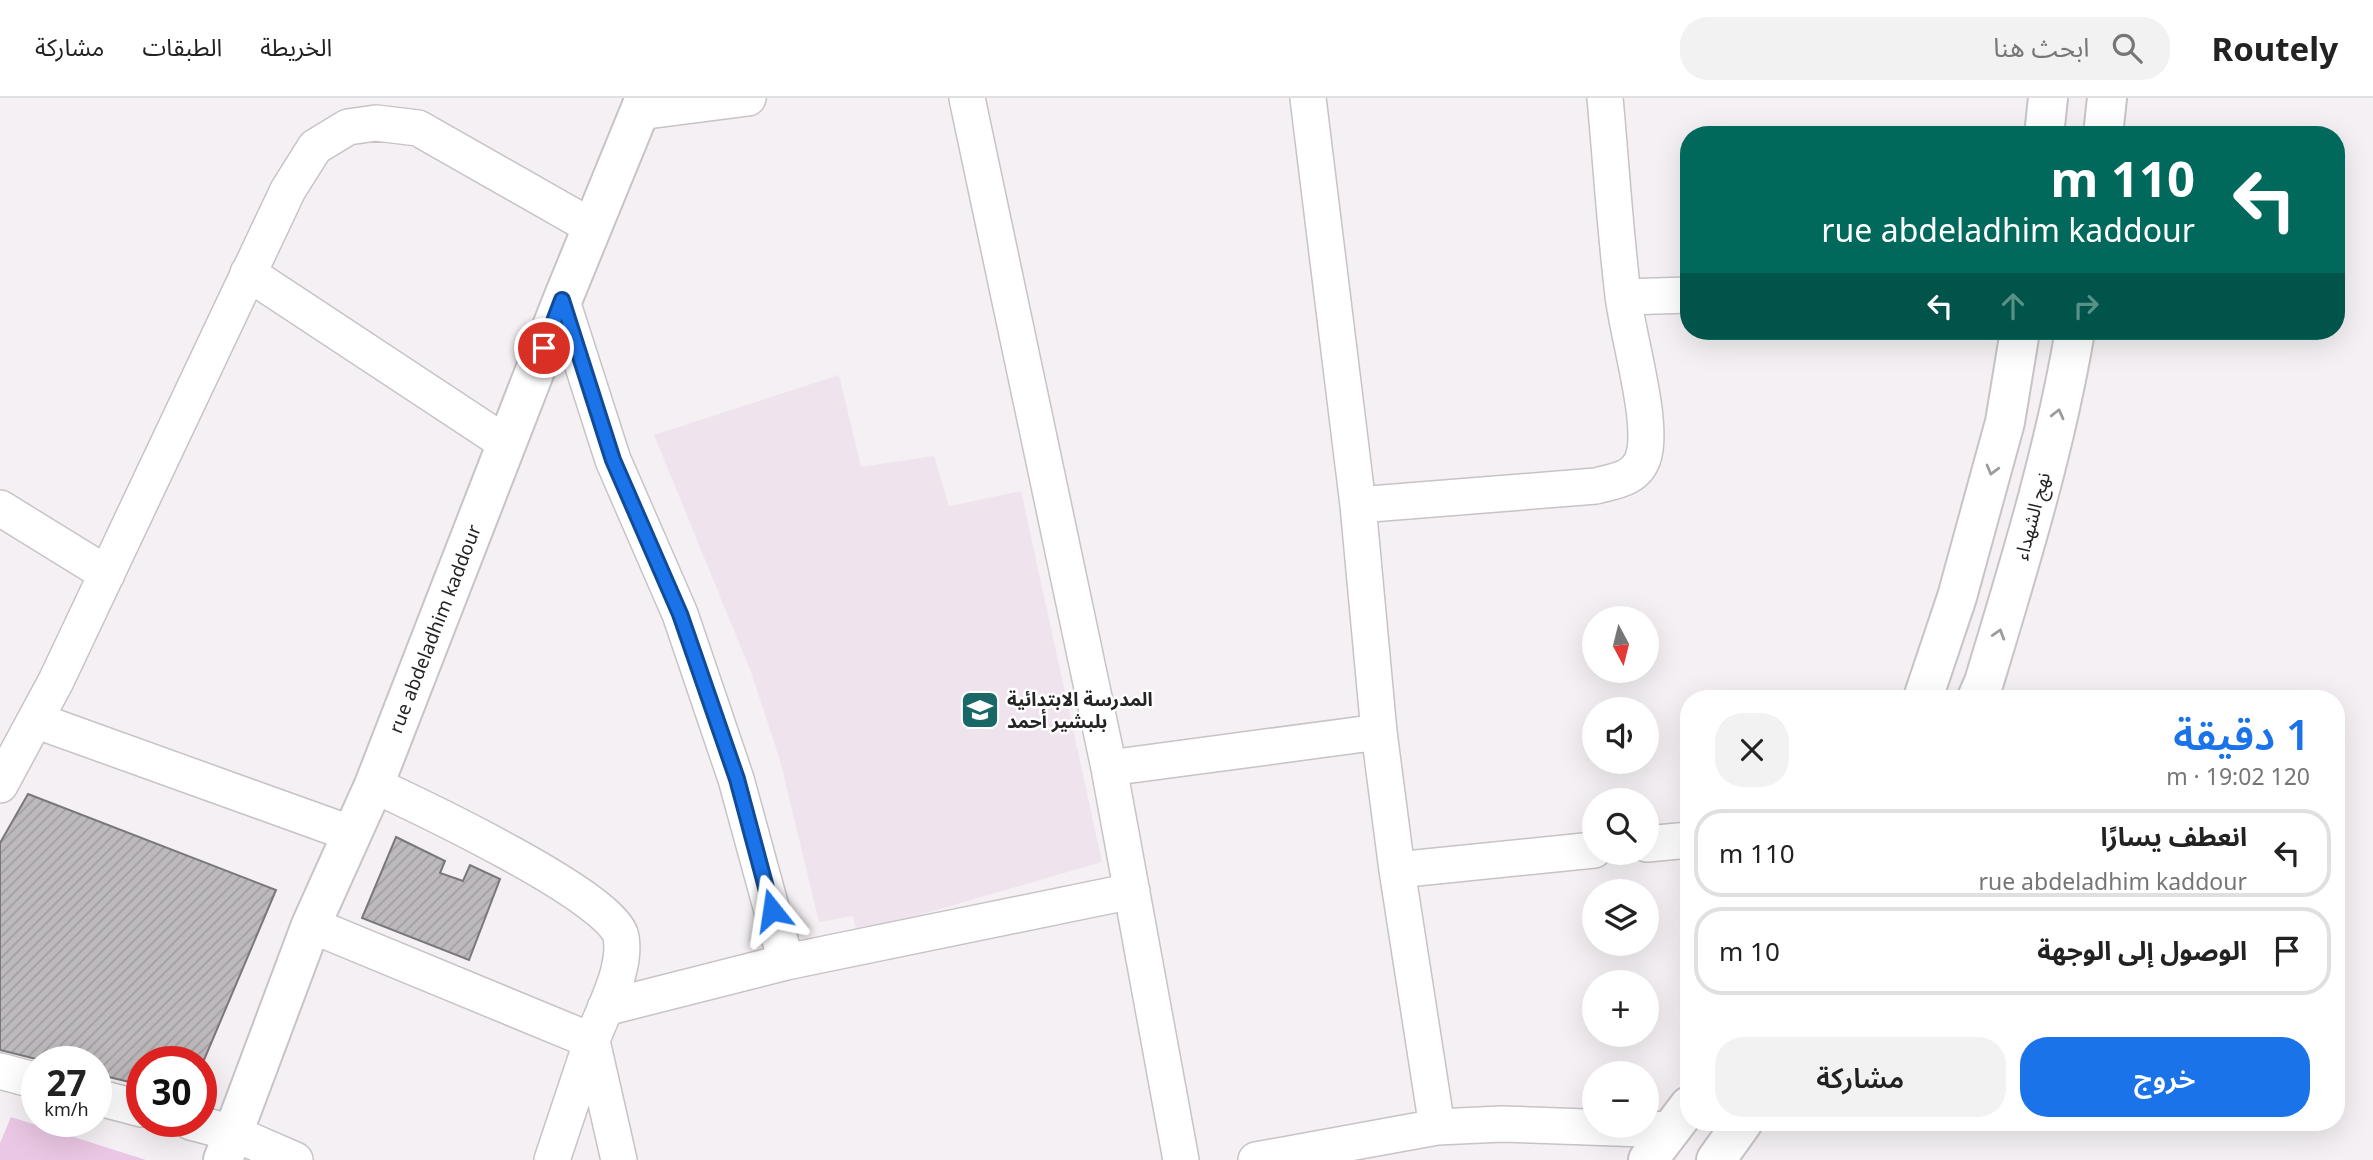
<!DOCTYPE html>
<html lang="ar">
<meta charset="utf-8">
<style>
:root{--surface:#fff;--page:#f2f2f2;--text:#222;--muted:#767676;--line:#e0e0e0;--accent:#1a73e8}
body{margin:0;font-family:"Noto Sans","Noto Sans Arabic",sans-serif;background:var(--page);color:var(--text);direction:rtl;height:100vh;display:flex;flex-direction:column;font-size:26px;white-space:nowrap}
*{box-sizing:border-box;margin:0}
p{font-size:23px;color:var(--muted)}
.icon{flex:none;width:38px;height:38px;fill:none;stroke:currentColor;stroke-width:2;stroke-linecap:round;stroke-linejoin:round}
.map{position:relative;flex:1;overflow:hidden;direction:ltr}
.details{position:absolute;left:1680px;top:592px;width:665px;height:441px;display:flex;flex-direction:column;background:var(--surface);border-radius:28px;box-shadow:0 7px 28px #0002;direction:rtl}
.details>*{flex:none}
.hud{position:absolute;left:1680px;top:28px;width:665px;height:214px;border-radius:28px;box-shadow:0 7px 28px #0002;direction:rtl;background:#00695c;color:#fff;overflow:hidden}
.needle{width:46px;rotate:173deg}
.controls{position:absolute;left:1582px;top:508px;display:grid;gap:14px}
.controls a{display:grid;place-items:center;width:77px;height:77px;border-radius:50%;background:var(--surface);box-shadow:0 7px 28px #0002;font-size:35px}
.speed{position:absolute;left:21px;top:948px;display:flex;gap:14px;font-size:35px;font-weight:700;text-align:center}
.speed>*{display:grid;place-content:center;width:91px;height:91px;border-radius:50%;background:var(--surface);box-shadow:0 7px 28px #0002;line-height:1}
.speed small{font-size:18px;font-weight:400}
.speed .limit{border:10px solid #d22;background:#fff;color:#111}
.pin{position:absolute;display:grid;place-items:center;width:60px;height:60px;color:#fff;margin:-30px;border:4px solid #fff;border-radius:50%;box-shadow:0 2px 7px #0007}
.me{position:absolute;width:77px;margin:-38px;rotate:345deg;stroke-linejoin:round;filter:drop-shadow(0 0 5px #0008)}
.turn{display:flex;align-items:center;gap:24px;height:147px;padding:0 35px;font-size:32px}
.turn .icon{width:91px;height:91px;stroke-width:2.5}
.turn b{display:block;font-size:49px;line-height:60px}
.lanes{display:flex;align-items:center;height:66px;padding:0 35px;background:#0003;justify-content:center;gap:35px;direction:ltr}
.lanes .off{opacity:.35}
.round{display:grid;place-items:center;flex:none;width:74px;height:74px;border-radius:28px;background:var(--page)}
.headline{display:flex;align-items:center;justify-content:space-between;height:119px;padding:0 35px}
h1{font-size:42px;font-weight:600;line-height:52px;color:var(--accent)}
.button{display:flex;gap:14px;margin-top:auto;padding:14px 35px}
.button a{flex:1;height:80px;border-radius:28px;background:var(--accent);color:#fff;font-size:28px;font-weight:600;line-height:80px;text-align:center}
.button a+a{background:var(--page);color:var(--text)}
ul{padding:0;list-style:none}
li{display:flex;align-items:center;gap:21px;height:88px;margin:0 14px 10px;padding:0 21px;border:4px solid var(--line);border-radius:28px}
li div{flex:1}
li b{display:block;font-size:26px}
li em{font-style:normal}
header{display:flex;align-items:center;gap:42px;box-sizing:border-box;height:98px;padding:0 35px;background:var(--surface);border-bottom:2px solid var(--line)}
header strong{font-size:33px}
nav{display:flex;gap:38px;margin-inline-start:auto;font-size:24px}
.search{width:490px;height:63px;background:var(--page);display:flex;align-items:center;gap:18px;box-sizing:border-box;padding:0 24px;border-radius:28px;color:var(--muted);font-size:26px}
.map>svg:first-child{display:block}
.built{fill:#efe4ed}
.green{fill:#eac7e4}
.building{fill:url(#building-hatch);stroke:#7a777a;stroke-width:2}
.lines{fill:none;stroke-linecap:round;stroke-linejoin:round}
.street-casing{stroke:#c7c3c6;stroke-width:38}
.secondary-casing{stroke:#c7c3c6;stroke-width:42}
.street{stroke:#fff;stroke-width:35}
.secondary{stroke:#fff;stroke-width:38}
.oneway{stroke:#9d9c9d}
.route-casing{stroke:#114b97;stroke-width:18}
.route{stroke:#1a73e8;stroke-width:12}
.labels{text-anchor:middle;stroke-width:5;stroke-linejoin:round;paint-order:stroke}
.street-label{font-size:19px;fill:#252425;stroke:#fff}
.poi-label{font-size:19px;font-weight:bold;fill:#252425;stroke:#fff;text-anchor:start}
</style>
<header>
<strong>Routely</strong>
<div class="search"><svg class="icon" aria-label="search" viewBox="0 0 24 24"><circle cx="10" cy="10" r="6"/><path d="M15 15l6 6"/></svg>ابحث هنا</div>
<nav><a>الخريطة</a><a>الطبقات</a><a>مشاركة</a></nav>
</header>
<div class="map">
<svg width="2373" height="1062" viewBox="0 0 2373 1062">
<defs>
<pattern id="building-hatch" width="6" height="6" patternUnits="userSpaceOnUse" patternTransform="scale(1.75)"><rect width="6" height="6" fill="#bdb9bc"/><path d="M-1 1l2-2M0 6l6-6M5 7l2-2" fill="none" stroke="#a29fa1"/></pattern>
</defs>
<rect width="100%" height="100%" fill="#f4f0f3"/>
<path class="built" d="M839,277L861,369L934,358L949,408L1021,393L1102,764L857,835L853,818L819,824L780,662L751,574L654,337Z"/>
<path class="green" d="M11,1019L146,1062H0V1045Z"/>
<path class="building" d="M28,696L276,792L201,969V964H142V987L96,976V964H48L0,952V745Z
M396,739L445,763L440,775L463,783L470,767L500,781L469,862L362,820Z"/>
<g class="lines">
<g class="street-casing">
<path id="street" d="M967,0L1109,670L1181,1062
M1308,0L1358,407L1379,634L1397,772L1437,1029
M639,14L748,0
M248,175L507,346
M1623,199L1689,197
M562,203L613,362L680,516L736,681L786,864L605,910
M1358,407L1596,388C1615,383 1636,381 1643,360C1655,326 1627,236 1623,197C1615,131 1611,65 1605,0
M0,410L107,476
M35,622L352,736
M1109,670L1379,634
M0,687L56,583L288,92L315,49L348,29L376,25L418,30L592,129
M374,687C415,706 615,800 621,839C627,872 602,914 591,945C578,984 565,1023 552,1062
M1647,746L1689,742
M1397,772L1594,752
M311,827L592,943L619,1062
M786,864L1132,793
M0,973L37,983
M96,999L142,1011
M191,1024L233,1035L295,1062
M1256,1062L1437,1029L1502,1026L1672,1032"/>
</g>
<g class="secondary-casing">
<g id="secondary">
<path d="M2044,37L2048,0"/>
<path d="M2103,37L2107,0"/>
<path d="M1923,600L1957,499L2005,324L2020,233"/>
<path d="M1977,600L1984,584C2019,468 2055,352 2075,233"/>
<path id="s1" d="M223,1062L311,827L374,687L562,203L645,0"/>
<path d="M1648,1062L1689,1008"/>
<path d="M1716,1062L1743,1024"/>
</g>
</g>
<use href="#street" class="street"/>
<use href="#secondary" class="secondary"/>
</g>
<defs><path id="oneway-chevron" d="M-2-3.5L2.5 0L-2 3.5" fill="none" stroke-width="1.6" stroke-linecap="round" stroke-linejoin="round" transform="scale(1.75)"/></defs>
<g class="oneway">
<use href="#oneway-chevron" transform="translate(2058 316) rotate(-76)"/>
<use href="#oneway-chevron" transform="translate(1992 372) rotate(105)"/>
<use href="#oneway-chevron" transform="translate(1999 536) rotate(-73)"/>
</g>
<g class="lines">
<g class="route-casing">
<path id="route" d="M544,250L562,202L613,362L680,516L737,681L772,812"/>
</g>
<use href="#route" class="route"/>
</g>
<defs>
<g id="school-square" transform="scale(2.0125)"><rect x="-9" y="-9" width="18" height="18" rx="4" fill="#196767" stroke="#fff"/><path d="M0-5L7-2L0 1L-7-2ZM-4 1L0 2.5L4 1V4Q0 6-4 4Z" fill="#fff"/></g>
</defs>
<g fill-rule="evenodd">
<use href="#school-square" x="980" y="612"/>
</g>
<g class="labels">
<g class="street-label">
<text transform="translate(2032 418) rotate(-75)" y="7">نهج الشهداء</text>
<text dy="7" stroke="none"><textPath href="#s1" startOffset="572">rue abdeladhim kaddour</textPath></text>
</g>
<g class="poi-label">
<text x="1007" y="608">المدرسة الابتدائية<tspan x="1007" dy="22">بلبشير أحمد</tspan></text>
</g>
</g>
</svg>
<div class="controls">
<a><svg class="needle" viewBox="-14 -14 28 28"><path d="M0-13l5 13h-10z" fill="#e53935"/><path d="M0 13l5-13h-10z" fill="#767676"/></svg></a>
<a><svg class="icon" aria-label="sound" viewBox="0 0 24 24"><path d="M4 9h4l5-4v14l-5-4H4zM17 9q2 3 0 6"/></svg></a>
<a><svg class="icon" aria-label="search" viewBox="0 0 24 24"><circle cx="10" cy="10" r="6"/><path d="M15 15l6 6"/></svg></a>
<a><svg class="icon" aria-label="layers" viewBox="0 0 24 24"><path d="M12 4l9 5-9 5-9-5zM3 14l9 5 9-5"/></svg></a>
<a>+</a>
<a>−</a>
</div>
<div class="speed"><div>27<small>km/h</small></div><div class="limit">30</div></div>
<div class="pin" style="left:544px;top:250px;background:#d93025"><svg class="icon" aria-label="arrive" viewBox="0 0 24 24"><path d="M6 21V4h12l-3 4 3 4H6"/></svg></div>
<svg class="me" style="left:772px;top:812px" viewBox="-20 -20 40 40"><path d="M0-17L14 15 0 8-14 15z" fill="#1a73e8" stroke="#fff" stroke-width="4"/></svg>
<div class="hud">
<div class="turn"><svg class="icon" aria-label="left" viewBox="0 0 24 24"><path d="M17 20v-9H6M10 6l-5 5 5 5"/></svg><div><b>110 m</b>rue abdeladhim kaddour</div></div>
<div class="lanes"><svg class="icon" aria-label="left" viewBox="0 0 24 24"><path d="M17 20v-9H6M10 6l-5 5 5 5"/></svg><svg class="icon off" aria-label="ahead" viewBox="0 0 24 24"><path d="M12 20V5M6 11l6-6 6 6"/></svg><svg class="icon off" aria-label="right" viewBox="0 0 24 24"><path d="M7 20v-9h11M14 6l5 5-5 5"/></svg></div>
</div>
<section class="details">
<div class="headline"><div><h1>1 دقيقة</h1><p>120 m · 19:02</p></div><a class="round"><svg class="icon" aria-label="close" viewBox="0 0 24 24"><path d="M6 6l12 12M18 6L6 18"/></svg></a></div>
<ul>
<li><svg class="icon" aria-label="left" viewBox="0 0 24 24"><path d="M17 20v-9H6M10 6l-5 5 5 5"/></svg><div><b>انعطف يسارًا</b><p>rue abdeladhim kaddour</p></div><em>110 m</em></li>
<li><svg class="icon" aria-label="arrive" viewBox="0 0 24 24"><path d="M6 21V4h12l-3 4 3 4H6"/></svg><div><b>الوصول إلى الوجهة</b></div><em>10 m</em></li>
</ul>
<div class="button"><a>خروج</a><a>مشاركة</a></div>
</section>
</div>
